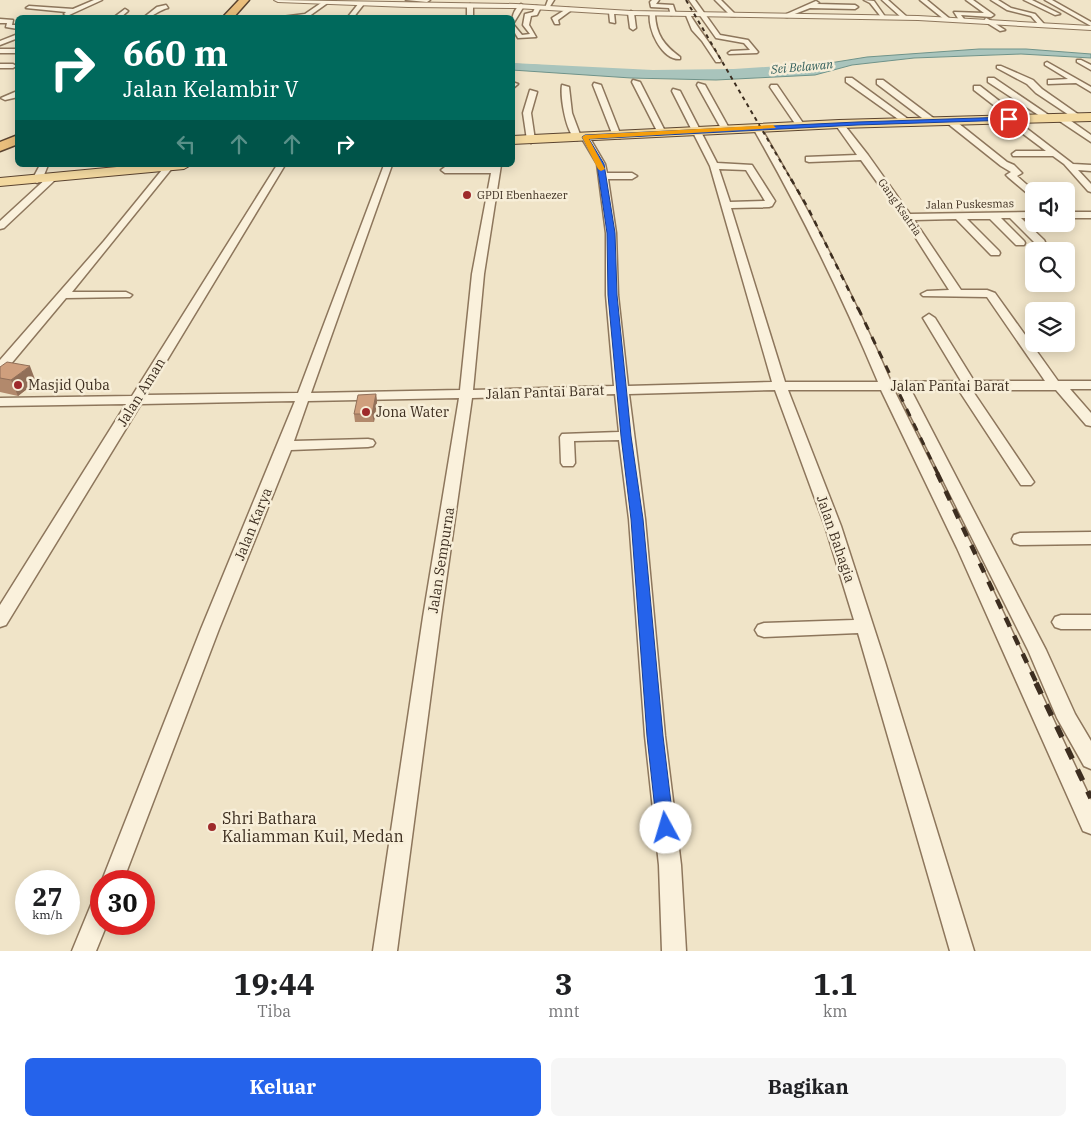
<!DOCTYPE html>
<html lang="id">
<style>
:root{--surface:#fff;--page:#f6f6f6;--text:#202124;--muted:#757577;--accent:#2563eb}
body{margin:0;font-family:"IBM Plex Serif",serif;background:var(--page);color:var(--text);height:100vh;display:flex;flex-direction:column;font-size:19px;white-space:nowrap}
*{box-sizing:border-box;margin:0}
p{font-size:16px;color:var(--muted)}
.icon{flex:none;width:28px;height:28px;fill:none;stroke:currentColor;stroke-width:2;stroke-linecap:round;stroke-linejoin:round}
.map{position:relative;height:951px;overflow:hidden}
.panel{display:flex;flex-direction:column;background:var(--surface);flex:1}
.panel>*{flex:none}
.guide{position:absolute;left:15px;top:15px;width:500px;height:152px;border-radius:8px;box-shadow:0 2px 12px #0003;background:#00695c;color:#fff;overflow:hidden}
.controls{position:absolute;left:1025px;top:182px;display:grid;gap:10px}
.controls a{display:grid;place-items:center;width:50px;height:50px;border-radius:8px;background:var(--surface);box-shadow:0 2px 12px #0003;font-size:25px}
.speed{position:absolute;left:15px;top:870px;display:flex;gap:10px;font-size:25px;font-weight:700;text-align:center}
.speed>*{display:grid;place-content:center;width:65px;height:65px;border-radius:50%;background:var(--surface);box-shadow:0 2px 12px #0003;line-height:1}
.speed small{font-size:12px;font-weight:400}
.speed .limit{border:8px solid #d22;background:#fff;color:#111}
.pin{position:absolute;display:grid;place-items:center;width:42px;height:42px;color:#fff;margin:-21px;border:2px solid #fff;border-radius:50%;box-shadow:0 1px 5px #0007}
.me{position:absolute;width:55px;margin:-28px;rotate:354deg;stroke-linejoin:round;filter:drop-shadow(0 0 4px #0008)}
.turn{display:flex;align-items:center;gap:18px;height:105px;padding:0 25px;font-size:22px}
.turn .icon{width:65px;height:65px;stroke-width:2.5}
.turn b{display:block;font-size:35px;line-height:42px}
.lanes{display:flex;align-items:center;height:48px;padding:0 25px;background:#0003;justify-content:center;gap:25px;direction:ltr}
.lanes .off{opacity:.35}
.eta{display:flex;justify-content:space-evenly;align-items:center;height:85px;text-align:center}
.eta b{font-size:30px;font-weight:800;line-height:35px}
.cta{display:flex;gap:10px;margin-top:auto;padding:10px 25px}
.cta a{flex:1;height:58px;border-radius:8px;background:var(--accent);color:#fff;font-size:20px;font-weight:800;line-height:58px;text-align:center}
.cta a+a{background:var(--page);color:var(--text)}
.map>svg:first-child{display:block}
.water{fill:#a9c4bc;stroke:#6f938a}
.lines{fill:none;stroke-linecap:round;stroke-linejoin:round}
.river{fill:#a9c4bc;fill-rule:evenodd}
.minor-casing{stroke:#8d765c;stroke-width:3}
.tertiary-casing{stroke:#8d765c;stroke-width:2}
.primary-casing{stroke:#5b4430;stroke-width:2}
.trunk-casing{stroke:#5b4430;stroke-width:3}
.minor{fill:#faf1dc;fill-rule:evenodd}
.tertiary{fill:#faf1dc;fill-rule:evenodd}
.primary{fill:#f3d9a0;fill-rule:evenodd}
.trunk{fill:#eabe7c;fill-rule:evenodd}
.rail-far4{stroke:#3d2e20;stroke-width:2;stroke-dasharray:4 4;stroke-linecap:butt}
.rail-far3{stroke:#3d2e20;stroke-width:2.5;stroke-dasharray:6 6;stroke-linecap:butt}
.rail-far2{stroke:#3d2e20;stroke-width:3;stroke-dasharray:8 8;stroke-linecap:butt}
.rail-far1{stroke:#3d2e20;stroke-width:4.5;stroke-dasharray:10 10;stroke-linecap:butt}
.rail{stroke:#3d2e20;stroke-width:5.5;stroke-dasharray:12 12;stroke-linecap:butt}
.wall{fill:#b2896c}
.shaded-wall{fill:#916f58}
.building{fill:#cf9f7d;stroke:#916f58}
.route{fill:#2563eb;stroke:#184099}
.slow{fill:#f59e0b}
.poi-dot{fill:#9e2a2b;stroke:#f7eed8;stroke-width:2}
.labels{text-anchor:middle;stroke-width:5;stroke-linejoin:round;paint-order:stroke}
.far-poi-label{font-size:11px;fill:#3d2e20;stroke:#f7eed8;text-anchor:start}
.far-street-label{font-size:11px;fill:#3d2e20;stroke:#f7eed8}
.far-water-label{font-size:12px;font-style:italic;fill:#2f5d5a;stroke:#f7eed8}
.poi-label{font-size:14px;fill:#3d2e20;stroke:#f7eed8;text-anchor:start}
.street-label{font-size:14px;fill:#3d2e20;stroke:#f7eed8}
.near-poi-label{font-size:16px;fill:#3d2e20;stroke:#f7eed8;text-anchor:start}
</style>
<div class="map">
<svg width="1091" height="951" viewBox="0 0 1091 951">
<rect width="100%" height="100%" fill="#f0e4c8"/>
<path class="water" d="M979,49H1026L1091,54V58L1021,54L914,58L852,65L815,75L716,80L631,78L512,70L513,64L551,66L628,74L712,73L786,70L867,57Z"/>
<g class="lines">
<path class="river" d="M512,63L653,70L734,69L824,63L830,66L824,69L734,77L653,78L512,69Z"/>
<g class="minor-casing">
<path id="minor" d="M94,0H102L67,16L64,14L66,12L26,8L29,6L73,9Z
M406,0H430L427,2Z
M548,0H554L549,8H545Z
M652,0H659L656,4L673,5L676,14L671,15L669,8L651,7L650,2Z
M689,0H695L720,35L748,40L758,52L757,53L729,54L728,53L731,51L750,50L744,43L716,38Z
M715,0H721L735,14V16H731Z
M864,0L874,1L886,18H882L870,3Z
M882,0H888L906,16V18H902Z
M920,0H927L950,19L945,20Z
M966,0H973L994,15L991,17L961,15L964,19L959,20L954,12L984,13Z
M991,0H998L1011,8L1035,14L1044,24L1039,25L1031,16L1007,10Z
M1024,0H1032L1060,14L1055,15Z
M1045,0H1052L1091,22V26Z
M324,1L329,2L308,17L274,18L305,14Z
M816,1L819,3L817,4L855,5L858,7L855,9L810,8L787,17L782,16Z
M359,3L364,4L353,18H347Z
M470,4L473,6V18H467V6Z
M521,4L524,6L513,24L522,35L530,34L523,25L525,14L533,12L536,6L541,7L537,15L531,16L529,25L536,37L518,38C510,27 510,12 521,4Z
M166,5L168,8C158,10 153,18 143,18L157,7Z
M568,8L573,9L558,20L559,24H555L552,18Z
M125,9L128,11L120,18H113Z
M631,11L634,13L636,28L633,30L630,28L628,13Z
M609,12L614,13L615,23L610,22Z
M650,13L655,14C656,35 664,45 680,57V59C662,60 647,29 650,13Z
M685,13H689C699,30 711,44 721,61L720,62H716L702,41L692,30Z
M986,18L988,19L1005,30L1000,31L984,21Z
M0,19L13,20L12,25H18V29L6,27L7,23H0Z
M18,34V38L0,45V41Z
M0,49H18V53H0Z
M1077,60H1081L1091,65V70L1077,62Z
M1047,62L1091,87V92L1076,83L1048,84V80H1051L1068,79L1045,65V63Z
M0,64H13L16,66L13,68H0Z
M997,66H1001L1033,80L1042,89L1082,117L1075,119L1036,93L1027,84L997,68Z
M846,78H852L912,122L905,124L846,82Z
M988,78H994L1053,118L1046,120L988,82Z
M633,80L640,82L666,133L665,135L658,133L632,82Z
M877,80H883L936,120V124H930L877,84Z
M512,82L518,84L512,89Z
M594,83L601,85L621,136L620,138L613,136L593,85Z
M698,83L705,85L730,130L729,132L722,130L697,85Z
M562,85L569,87L572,113L581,137L588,135L605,164L607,173H632L637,176L632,179H608L616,233L618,295L628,386L772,382L710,166L672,91L673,89L680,91L717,163L752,165L775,201L772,206L769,207L731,208L785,382H878C841,294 800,210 753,128L754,126L761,128C809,210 853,294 891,382L961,381L923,318L929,314L935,318L974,381H1045L987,297L923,296L921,294L927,291L949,290L903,218L861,160L809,162L806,161V157L857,155L835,124L839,122H842L868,155L910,214L1034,212V218H1021L1044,240L1045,242L1040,245L1036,244L1010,218H1001L1024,241L1025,243L1024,245H1016L990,219H967L999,251L1000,253L999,255H991L956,219L914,220L961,290H987L995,293L1058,381H1091V389H1070L1091,413V426L1086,425L1056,390H972L1034,482L1031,485H1021L958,389L911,390L1046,650L1075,714L1091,741V769L1084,766L1057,718L1028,650L898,390H894L973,548L1091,800V834L1083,831L957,548L881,390H788L841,526L885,662L974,951H950L858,633L764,637L758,635L755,630L758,625L764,623L854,620L825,526L775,390L629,394L645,519L665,736L681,865L686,951H662L659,865L645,736L629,519L619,440L574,441L575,463L573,466H563L561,463L560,437L562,434L619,432L615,394L472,398L441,617L397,951H373L423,617L459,398L308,401L294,441L368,439L373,440L375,443L373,446L368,447L291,450L219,629L123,881L101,883L201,629L295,401L141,404L6,625L0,627V605L126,404L0,406V398L132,396L277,165H285L146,395L298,393L384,165H392L311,393L460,390L472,274L491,173H445L441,170L445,167H492L493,165H501L484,274L473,390L614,386L606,295V233L597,164L581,137L577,140C566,135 560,96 562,85ZM719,169L746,170L765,201L730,202Z
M771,85H777L805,126L804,128H798L770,87Z
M974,86H980L1020,117L1021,119L1017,121L1073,164L1091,165V171L1078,170L1091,184V192L1088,191L1064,164L1053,156H1013L1012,154L1016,151H1046L1006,121L1005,119L1009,117L974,90Z
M530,90L537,92L531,113L535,140L531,143L527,140L523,113Z
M15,92H18V97L5,100L1,98Z
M1058,116H1064L1091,135V142L1058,120Z
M947,119H953L1007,162L1014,165L1022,173L1017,176L1034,191V199L1008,177L1006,175L1011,172L1001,166L947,123Z
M40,165H48L42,180L37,183L32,180Z
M166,165H172L173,167L72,292H126L132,295L130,297L66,298L5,371L0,372V360L104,241Z
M52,175L57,178L55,180L4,228L0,229V221L49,176Z
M1066,212H1091V218H1066Z
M1091,532V544L1020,545L1014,543L1012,539L1014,535L1020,533Z
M1061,615H1091V629H1061L1055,627L1052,622L1055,617Z
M101,896V924H107L96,951H72L93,900Z"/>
</g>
<g class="tertiary-casing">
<path id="tertiary" d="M274,0L516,4L631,11L918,16L1091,26V30L918,20L631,15L516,8L408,7L278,2Z"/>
</g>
<g class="primary-casing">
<path id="primary" d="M1091,113V121L839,128L512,144V136L839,120Z
M138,165H191L184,169L0,186V178Z"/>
</g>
<g class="trunk-casing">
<path id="trunk" d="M239,0H249L233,18H222Z
M18,135V144L0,151V142Z"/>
</g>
<use href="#minor" class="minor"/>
<use href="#tertiary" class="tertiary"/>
<use href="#primary" class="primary"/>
<use href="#trunk" class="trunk"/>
<path class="rail-far4" d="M686,0L792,181"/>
<path class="rail-far3" d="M791,179L808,208L858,309"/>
<path class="rail-far2" d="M858,308L938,474"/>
<path class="rail-far1" d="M937,473L1037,684"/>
<path class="rail" d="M1036,683L1091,798"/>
</g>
<path class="wall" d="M0,367L36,382L18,396L0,392Z
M376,394L377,402L374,422H355L354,414Z"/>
<path class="shaded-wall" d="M30,366L36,382L18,396L11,380Z
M376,394L377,402L374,422L372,414Z"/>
<path class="building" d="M7,362L30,366L11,380L0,378V367Z
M376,394L372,414H354L358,395Z"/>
<path class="route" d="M1009,117L1011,120L857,125L589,139L604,164L615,233L617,295L631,436L643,519L663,736L674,828L671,834L666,836L660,834L657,828L647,736L631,519L621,436L608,295L607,233L597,164L582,137L585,135L857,122Z"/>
<path class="slow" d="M773,125L776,128L589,139L605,169L601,171L598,169L582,137L585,135Z"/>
<g class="poi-dot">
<circle cx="467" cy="195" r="5"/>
<circle cx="18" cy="385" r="5"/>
<circle cx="366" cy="412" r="5"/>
<circle cx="212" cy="827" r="5"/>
</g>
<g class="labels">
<g class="far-poi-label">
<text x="477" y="199">GPDI Ebenhaezer</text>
</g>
<g class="far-street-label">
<text transform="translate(970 204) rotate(-1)" y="4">Jalan Puskesmas</text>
<text transform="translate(900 207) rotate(55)" y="4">Gang Ksatria</text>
</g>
<g class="far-water-label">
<text transform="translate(802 67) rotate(-5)" y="4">Sei Belawan</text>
</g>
<g class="poi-label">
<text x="28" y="390">Masjid Quba</text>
<text x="376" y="417">Jona Water</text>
</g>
<g class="street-label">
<text x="950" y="391">Jalan Pantai Barat</text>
<text transform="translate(141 392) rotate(-58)" y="5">Jalan Aman</text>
<text transform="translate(545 392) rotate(-2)" y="5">Jalan Pantai Barat</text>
<text transform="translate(253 524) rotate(-68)" y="5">Jalan Karya</text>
<text transform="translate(836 539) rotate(71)" y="5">Jalan Bahagia</text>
<text transform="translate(441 560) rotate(-81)" y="5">Jalan Sempurna</text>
</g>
<g class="near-poi-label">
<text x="222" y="824">Shri Bathara<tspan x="222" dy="18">Kaliamman Kuil, Medan</tspan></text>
</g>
</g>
</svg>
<div class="controls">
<a><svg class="icon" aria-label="sound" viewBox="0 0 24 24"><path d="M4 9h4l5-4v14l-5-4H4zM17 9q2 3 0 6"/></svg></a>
<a><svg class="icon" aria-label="search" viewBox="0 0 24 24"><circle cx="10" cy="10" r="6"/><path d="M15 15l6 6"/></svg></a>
<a><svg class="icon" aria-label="layers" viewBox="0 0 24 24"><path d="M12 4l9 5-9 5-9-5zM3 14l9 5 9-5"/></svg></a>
</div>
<div class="speed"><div>27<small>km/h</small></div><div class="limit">30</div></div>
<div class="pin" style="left:1009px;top:119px;background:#d93025"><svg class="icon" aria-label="arrive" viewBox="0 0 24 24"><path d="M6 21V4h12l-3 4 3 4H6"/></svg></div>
<svg class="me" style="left:666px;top:828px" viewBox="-20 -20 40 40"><circle r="19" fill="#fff"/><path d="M0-13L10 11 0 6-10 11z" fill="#2563eb"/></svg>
<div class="guide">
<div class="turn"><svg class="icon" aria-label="right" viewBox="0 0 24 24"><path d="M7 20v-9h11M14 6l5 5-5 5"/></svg><div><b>660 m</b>Jalan Kelambir V</div></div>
<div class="lanes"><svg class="icon off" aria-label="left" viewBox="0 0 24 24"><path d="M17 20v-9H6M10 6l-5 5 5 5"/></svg><svg class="icon off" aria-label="ahead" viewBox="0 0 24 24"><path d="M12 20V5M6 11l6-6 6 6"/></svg><svg class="icon off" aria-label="ahead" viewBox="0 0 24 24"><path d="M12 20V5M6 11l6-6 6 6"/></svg><svg class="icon" aria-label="right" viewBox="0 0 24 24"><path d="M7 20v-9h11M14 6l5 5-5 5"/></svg></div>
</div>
</div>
<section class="panel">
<div class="eta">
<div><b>19:44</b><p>Tiba</p></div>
<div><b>3</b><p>mnt</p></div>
<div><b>1.1</b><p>km</p></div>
</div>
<div class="cta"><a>Keluar</a><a>Bagikan</a></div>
</section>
